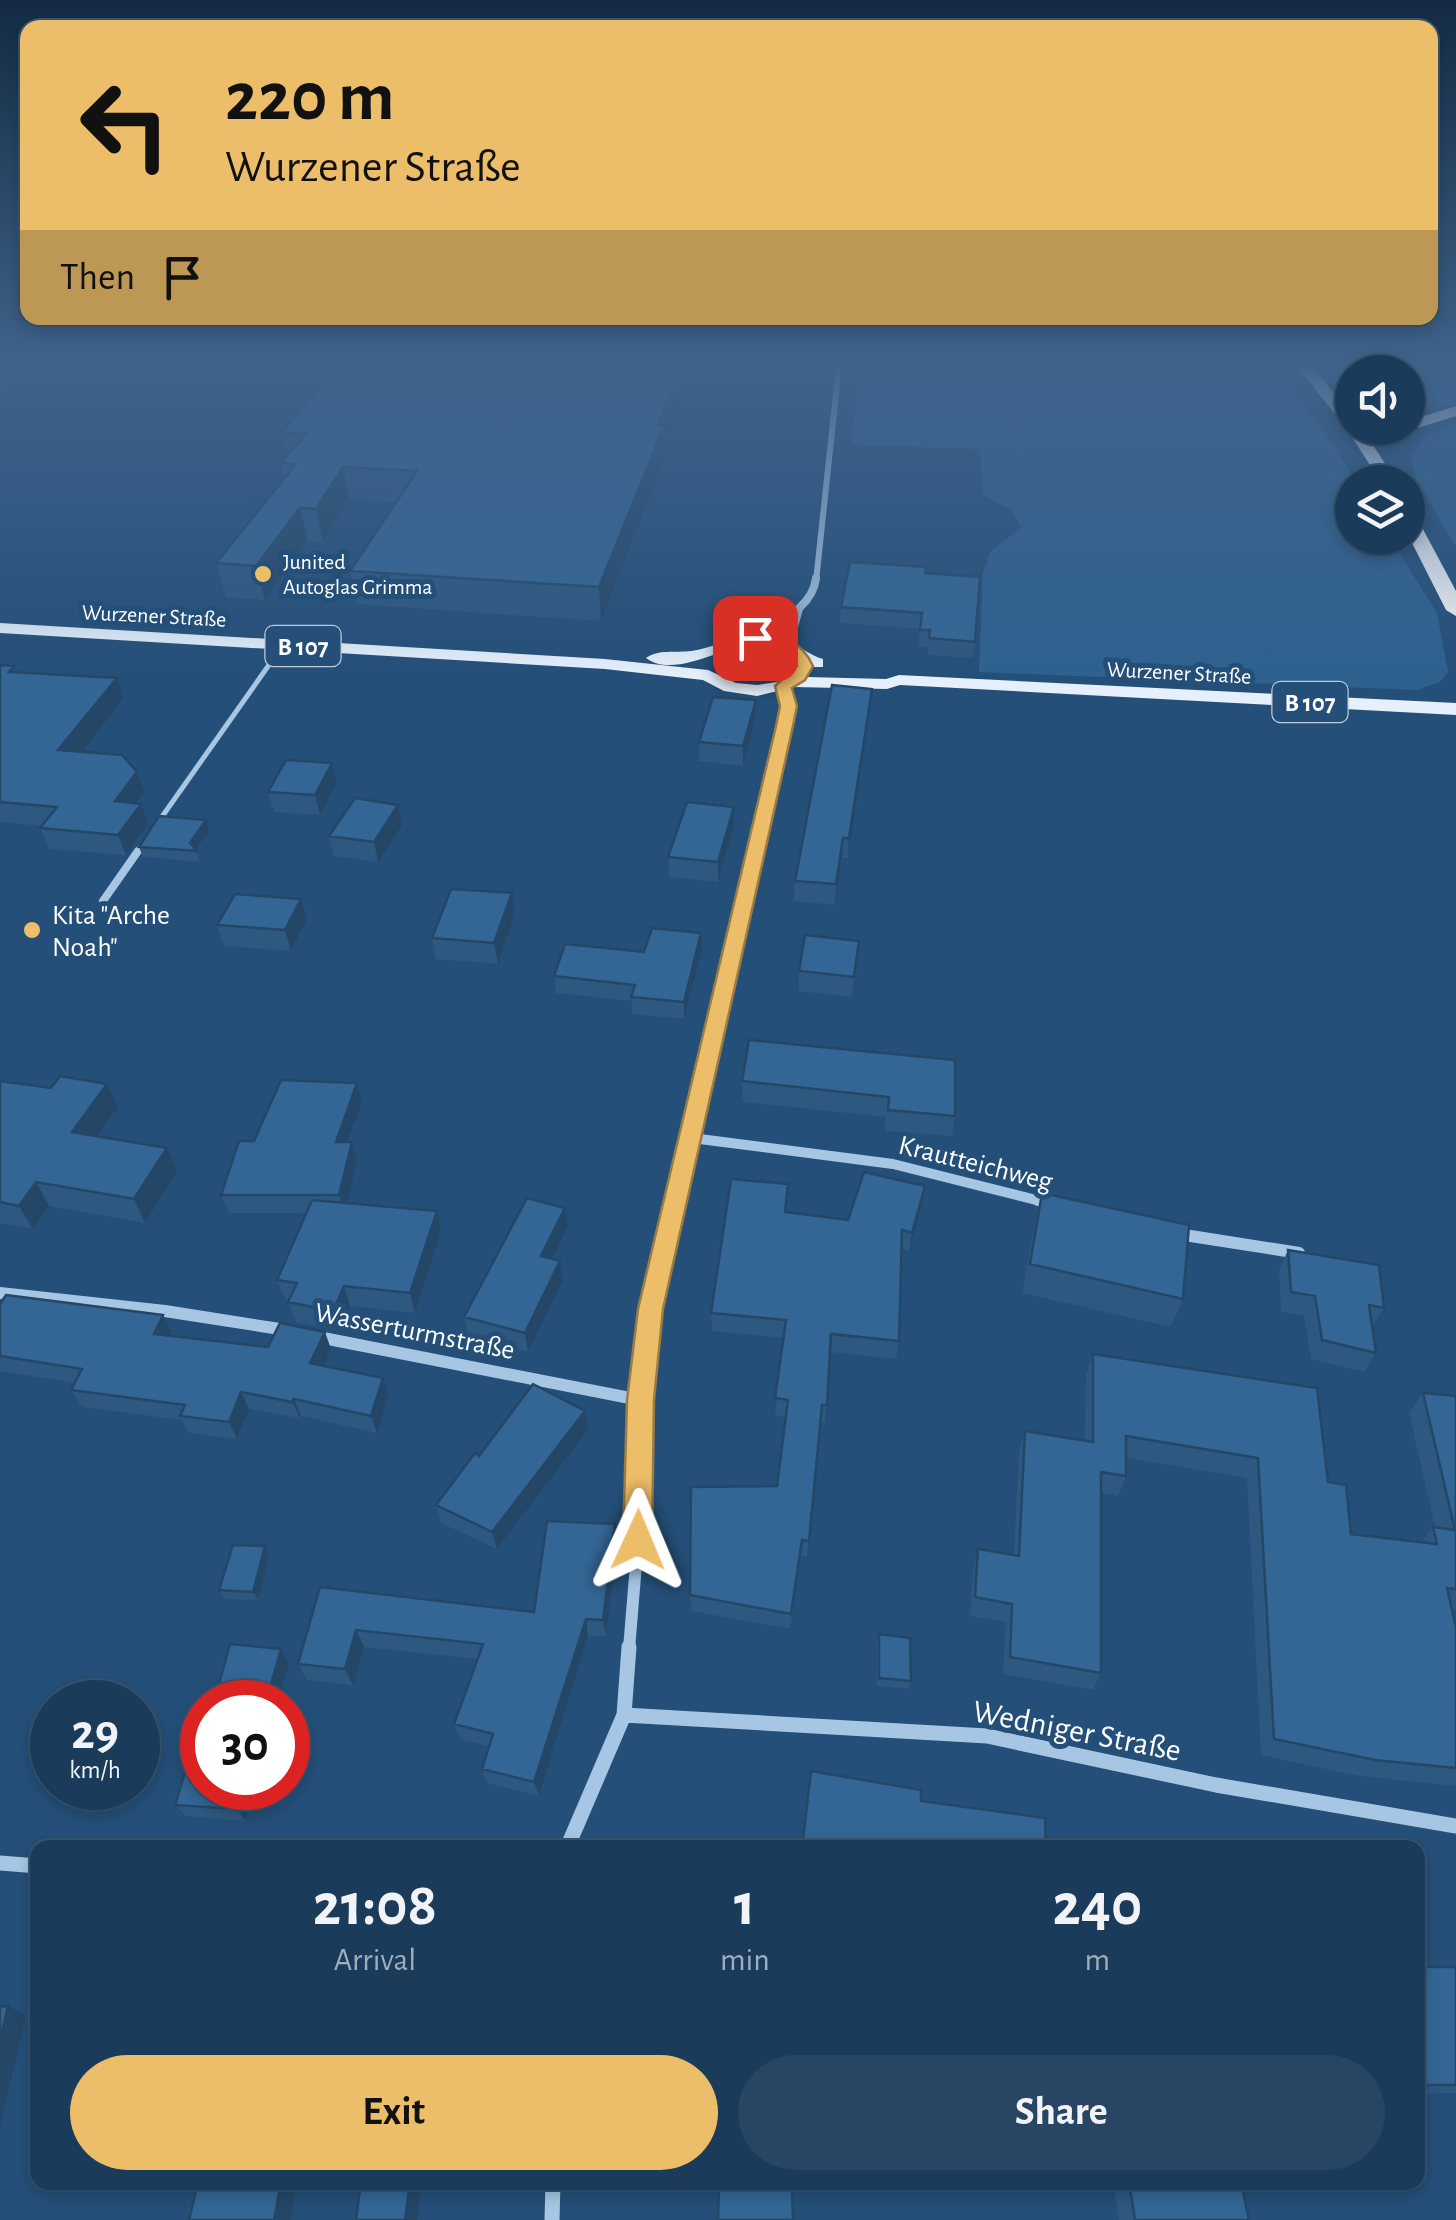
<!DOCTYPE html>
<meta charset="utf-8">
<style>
:root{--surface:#1b3b5a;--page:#284663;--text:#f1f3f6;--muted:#a0adbb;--line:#395570;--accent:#edbe6a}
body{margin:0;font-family:"Alegreya Sans",sans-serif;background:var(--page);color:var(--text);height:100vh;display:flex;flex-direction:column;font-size:38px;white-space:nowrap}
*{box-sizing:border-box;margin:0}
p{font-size:32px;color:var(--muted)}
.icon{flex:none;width:55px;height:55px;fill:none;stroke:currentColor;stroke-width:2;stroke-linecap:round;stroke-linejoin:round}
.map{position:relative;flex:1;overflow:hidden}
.details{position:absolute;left:30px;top:1840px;width:1395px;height:350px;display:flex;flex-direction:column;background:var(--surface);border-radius:20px;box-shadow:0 5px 15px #0003,0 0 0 2px var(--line)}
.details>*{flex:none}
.guide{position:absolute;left:20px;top:20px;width:1418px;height:305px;border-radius:20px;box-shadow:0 5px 15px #0003,0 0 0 2px var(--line);background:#edbe6a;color:#111;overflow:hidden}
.controls{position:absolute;left:1335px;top:355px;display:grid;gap:20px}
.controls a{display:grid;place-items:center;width:90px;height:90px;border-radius:50%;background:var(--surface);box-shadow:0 5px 15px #0003,0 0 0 2px var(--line);font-size:50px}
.speed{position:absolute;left:30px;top:1680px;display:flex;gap:20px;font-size:50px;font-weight:700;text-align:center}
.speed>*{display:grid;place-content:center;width:130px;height:130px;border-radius:50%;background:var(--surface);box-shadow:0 5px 15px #0003,0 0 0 2px var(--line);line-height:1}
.speed small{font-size:25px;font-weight:400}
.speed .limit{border:15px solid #d22;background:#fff;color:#111}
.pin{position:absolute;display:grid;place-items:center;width:85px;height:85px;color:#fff;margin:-42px;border-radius:20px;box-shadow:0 5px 15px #0006}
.me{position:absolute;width:110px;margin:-55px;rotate:1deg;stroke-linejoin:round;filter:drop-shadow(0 0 8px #0008)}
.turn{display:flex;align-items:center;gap:35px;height:210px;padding:0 40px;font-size:45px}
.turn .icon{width:130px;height:130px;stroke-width:2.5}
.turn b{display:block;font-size:70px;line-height:85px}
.then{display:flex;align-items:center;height:95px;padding:0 40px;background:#0003;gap:20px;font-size:38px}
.eta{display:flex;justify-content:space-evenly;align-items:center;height:170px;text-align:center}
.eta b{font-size:60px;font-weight:700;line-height:70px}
.button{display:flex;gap:20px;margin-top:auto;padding:20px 40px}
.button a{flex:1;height:115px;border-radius:60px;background:var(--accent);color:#111;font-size:40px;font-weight:700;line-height:115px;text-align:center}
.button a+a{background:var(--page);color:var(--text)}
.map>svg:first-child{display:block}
.green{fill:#2f618f}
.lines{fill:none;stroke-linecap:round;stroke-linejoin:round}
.lane-far1{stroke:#a6c6e3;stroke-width:5}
.lane{stroke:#a6c6e3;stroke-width:8}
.street-far4{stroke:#a6c6e3;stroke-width:6}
.street-far3{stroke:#a6c6e3;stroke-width:8}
.street-far2{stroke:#a6c6e3;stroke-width:10}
.street-far1{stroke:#a6c6e3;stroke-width:12}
.street{stroke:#a6c6e3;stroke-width:15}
.primary{fill:#e5f0fc;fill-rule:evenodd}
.highway{fill:#fff;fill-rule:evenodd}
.wall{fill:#2d5880}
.shaded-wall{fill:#244768}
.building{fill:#346695;stroke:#244768;stroke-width:2.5}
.route{fill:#edbe6a;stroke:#9a7c45;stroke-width:2.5}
.poi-dot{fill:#edbe6a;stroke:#244f78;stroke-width:4}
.labels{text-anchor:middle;stroke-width:10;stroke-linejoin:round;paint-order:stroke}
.far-poi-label{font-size:22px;fill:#fff;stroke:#244f78;text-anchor:start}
.far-street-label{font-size:22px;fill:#fff;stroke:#244f78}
.shield{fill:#244f78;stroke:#bdcad6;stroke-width:2.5}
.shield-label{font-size:25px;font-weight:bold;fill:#fff}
.poi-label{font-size:28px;fill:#fff;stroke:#244f78;text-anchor:start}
.street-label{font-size:28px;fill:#fff;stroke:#244f78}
.near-street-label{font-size:32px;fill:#fff;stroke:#244f78}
</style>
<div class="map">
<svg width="1456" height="2220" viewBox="0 0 1456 2220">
<rect width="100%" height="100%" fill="#244f78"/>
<path class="green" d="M858,366H973L976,378L1211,375L1209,366H1279V374L1323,430L1356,482H1352V538H1390L1437,613L1448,672L1440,682L1417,690L979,672L983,572L991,551L1021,527L1011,510L983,495L980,449L852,445Z
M1324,366H1456V404L1408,414V372H1352V406Z
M1456,423V547L1416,479L1411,456L1423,437Z
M755,648L772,651L785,662L782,671L756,680L726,671L724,661L738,651Z"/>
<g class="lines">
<path class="lane-far1" d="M159,821L283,645
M136,853L145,841"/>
<path class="lane" d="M103,901L138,851"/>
<path class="street-far4" d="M816,581L839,366"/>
<path class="street-far3" d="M755,638C777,623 813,608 816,578
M789,645L799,609
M755,853L788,706L783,686"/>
<path class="street-far2" d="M692,1138L893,1164L1048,1203
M675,1203L755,851"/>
<path class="street-far1" d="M1038,1200L1050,1203
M1178,1234L1299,1253
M0,1293L165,1311L286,1330
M318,1337L640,1400
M629,1649L638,1540L640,1400L651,1309L676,1200"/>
<path class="street" d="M624,1715L987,1736L1216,1785L1456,1826
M567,1848L624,1715L629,1647
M0,1863L38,1866
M552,2220L553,2182"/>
<path class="primary" d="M0,623L605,659L708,670L736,683L757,685L777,682L795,669L796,660C787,655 778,647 768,645C733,637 678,682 646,658C658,649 676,653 691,651C725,646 746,626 782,638C797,643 808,655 823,659V667H813L807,677L886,679L899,675L1456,703V715L900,685L887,689L794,687L757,696L724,691L703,680L605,669L0,633Z"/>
<path class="highway" d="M1297,366H1312L1352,415V428H1362L1397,482H1381L1346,428Z
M1456,406V416L1408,431L1401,428H1408V421Z
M1408,513L1417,518L1456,591V616L1446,610L1408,535Z"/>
</g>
<path class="wall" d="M282,433L665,442V457L601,621L357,604L350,571L396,502L349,499L323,542L308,541L265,600L226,597L216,563L284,479L281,463L288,455Z
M925,573L975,642L973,658L927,655L928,647L918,646L920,629L840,623L841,607Z
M0,665L16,672L117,678L124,698L81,752L144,792L136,803L141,804L148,824L126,855L49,849L40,828L42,826L0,822Z
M872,689L848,858H842L835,905L794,901L795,881Z
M756,700L755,720L743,766L699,761V742Z
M337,783L320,815L274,812L268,792Z
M734,807V827L718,882L669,877L668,857Z
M402,825L378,862L334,856L329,836Z
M209,831L196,850L200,862L143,857L139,847Z
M512,893L515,914L498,964L436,959L432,938Z
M307,919L291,951L224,946L217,925Z
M859,941L852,997L798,991L799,971Z
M702,950L684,1019L632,1014V1001L556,993L554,976Z
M749,1040L955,1116L952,1136L885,1131L886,1117L742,1102V1081Z
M0,1081L51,1088L107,1084L118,1107L97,1136L177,1172L145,1223L49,1206L33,1229L0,1223Z
M362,1102L348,1142L357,1160L347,1203L441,1231L415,1313L350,1306L339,1330L296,1322L288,1302L289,1300L285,1299L277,1280L307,1213H229L221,1195L254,1141Z
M925,1186L922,1205L909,1251L902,1249L899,1341L896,1359L830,1352L825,1422H820L807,1557L801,1556L790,1629L691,1611L690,1595L777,1486L786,1417L775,1416L784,1338L712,1331L711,1313L786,1212L848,1220Z
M1042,1193L1183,1299L1171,1327L1022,1293L1035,1223Z
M565,1208L568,1226L551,1259L560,1261L563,1280L528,1352L468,1335L464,1317Z
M1288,1250L1384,1308L1372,1327L1376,1353L1364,1372L1311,1359L1304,1316L1281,1312L1279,1270Z
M0,1304L172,1332L171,1335L268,1347L331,1349L324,1365L383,1378L389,1395L377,1433L301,1416L300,1418L249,1409L237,1439L189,1433L182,1420L82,1407L71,1390L75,1383L0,1371Z
M1093,1354L1328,1482L1351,1534L1421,1542L1433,1527H1435L1409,1413L1423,1393L1456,1396V1610L1452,1609L1456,1627V1786L1359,1776L1261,1755L1247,1478L1126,1458V1476L1118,1496L1101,1493V1673L1093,1690L1003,1674L1006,1622L970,1616L973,1568L978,1549L1014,1555L1019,1451L1025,1431L1085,1441L1086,1375Z
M588,1430L497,1549L441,1523L436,1505L479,1456Z
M617,1542L606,1636H588L539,1796L487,1783L482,1769L489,1746L460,1739L454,1724L477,1659L364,1647L353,1685L307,1680L298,1664L320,1587L534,1612Z
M269,1555L258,1600L224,1599L219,1590Z
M879,1634L911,1681L909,1689L877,1686V1643Z
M202,1788H255L246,1821L186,1816L175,1805Z
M1418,1967H1456V2093H1418Z
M1027,2182H1081L1024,2193Z
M1113,2182H1241L1249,2220H1119Z"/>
<path class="shaded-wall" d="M32,366H53L0,405V389Z
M682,366H695L665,442V457L601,621L599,587L658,425Z
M343,467L349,499L323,542L316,509Z
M300,508L308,541L265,600L256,566Z
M117,678L124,698L67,771L58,750Z
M872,689L870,708L848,858L849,838Z
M756,700L755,720L743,766V746Z
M332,763L337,783L320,815L315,795Z
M137,772L144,792L123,822L115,801Z
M141,804L148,824L126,855L118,835Z
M398,805L402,825L378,862L374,842Z
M734,807V827L718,882V862Z
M206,820L209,831L195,851L190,843Z
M843,838L842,858L835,905L836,884Z
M512,893L515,914L498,964L494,943Z
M301,899L307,919L291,951L285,930Z
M701,933L702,950L684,1019V1002Z
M357,1083L362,1102L341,1160L336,1142Z
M107,1084L118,1107L84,1155L72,1132Z
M352,1142L357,1160L345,1213L339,1195Z
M167,1148L177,1172L145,1223L134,1199Z
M36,1182L49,1206L33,1229L19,1206Z
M925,1186L922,1205L909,1251L912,1233Z
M565,1208L568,1226L544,1275L541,1256Z
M437,1211L441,1231L415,1313L410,1293Z
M560,1261L563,1280L528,1352L525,1333Z
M344,1286L350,1306L339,1330L333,1311Z
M163,1315L172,1332L163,1351L154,1334Z
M325,1332L331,1349L317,1380L310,1363Z
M383,1378L389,1395L377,1433L371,1416Z
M241,1392L249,1409L237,1439L229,1422Z
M294,1399L301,1416L300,1418L292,1402Z
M585,1411L588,1430L497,1549L492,1532Z
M615,1524L617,1542L606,1636L603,1620Z
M265,1546L269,1555L258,1600L253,1592Z
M586,1619L588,1636L539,1796L534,1782Z
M356,1630L364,1647L353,1685L345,1669Z
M281,1649L289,1663L278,1702H266Z
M243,1788H255L246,1821L237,1809Z
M8,2006L26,2016L0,2126V2041Z
M281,2182H297L291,2220H274Z
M410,2182H422L417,2220H405Z"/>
<path class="building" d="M0,366H32L0,389Z
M497,366H682L658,425L664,426L599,587L350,571L417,471L343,467L316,509L300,508L256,566L216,563L296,464L281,463L306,434L282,433L335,372L489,379Z
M850,562L926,567L925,573L980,577L975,642L929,638L930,630H920L922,613L841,607Z
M0,665L14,666L9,672L117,678L58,750L122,755L137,772L115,801L141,804L118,835L40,828L57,807L0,802Z
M832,685L872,689L849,838H843L836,884L795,881Z
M713,697L756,700L743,746L699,742Z
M286,760L332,763L315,795L268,792Z
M355,798L398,805L374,842L329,836Z
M687,802L734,807L718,862L668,857Z
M159,816L206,820L190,843L197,851L139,847Z
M451,889L512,893L494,943L432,938Z
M235,894L301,899L285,930L217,925Z
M652,928L701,933L684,1002L631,997L635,985L554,976L565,944L644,952Z
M805,935L859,941L854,977L799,971Z
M749,1040L955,1060V1116L888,1110L889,1097L742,1081Z
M60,1076L107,1084L72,1132L167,1148L134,1199L36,1182L19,1206L0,1202V1081L51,1088Z
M281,1080L357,1083L336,1142H352L339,1195H221L239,1141H254Z
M864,1172L925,1186L912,1233L902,1230L899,1341L831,1334L827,1405H822L809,1541L802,1540L791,1614L690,1595L691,1487L777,1486L788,1400L775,1398L786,1320L711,1313L731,1179L788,1184L785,1212L848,1220Z
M1042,1193L1189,1225L1183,1299L1030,1264Z
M527,1198L565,1208L541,1256L560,1261L525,1333L464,1317Z
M312,1200L437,1211L410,1293L344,1286L333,1311L288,1302L297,1283L277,1280Z
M1288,1250L1379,1265L1384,1308L1369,1305L1376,1353L1322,1340L1315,1296L1291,1292Z
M6,1295L163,1315L154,1334L268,1347L280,1323L325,1332L310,1363L383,1378L371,1416L294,1399L292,1402L241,1392L229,1422L180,1416L185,1405L71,1390L82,1369L0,1356V1304Z
M1093,1354L1317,1388L1328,1482L1346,1485L1351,1534L1437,1544L1433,1527L1455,1530L1423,1393L1456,1396V1589L1447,1588L1456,1627V1768L1375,1760L1274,1739L1258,1458L1126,1436V1476L1101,1472V1673L1010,1657L1012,1604L975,1597L978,1549L1019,1556L1025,1431L1093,1442Z
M533,1384L585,1411L492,1532L436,1505L475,1453L479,1456Z
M547,1521L615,1524L603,1620L586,1619L534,1782L482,1769L493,1734L454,1724L483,1644L356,1630L345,1669L298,1664L320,1587L534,1612Z
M233,1545L265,1546L253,1592L219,1590Z
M879,1634L910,1638L911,1681L879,1678Z
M230,1644L281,1649L266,1702H214Z
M202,1718V1788H243L237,1809L175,1805Z
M811,1771L921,1790V1801L1045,1818L1046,1848H802Z
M1418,1967H1456V2085H1418Z
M8,2006L0,2041V2007Z
M198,2182H281L274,2220H189Z
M361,2182H410L405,2220H356Z
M1129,2182H1241L1249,2220H1135Z
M792,2184L793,2220H718L719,2189Z"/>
<linearGradient id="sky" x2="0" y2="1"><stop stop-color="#142b42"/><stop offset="0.54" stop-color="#3f638b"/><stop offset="1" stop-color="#3f638b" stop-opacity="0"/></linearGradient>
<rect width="1456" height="677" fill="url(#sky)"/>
<path class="route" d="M755,633C782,637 801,639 813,666L805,680L792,688L797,706L793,726L663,1309L654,1400L652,1540L648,1550L638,1554L627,1550L623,1540L627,1400L638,1309L776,726L780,706L775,686L797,666C788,645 770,646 750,641V635Z"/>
<g class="poi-dot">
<circle cx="263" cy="574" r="10"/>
<circle cx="32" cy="930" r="10"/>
</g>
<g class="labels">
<g class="far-poi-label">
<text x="283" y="569">Junited<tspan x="283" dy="25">Autoglas Grimma</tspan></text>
</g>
<g class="far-street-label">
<text transform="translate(154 615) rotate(3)" y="8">Wurzener Straße</text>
<text transform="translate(1179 672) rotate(3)" y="8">Wurzener Straße</text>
</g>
<g class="shield">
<rect x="265.5" y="626" width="75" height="40" rx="8"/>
<rect x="1272.5" y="682" width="75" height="40" rx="8"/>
</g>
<g class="shield-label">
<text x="303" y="655">B 107</text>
<text x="1310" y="711">B 107</text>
</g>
<g class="poi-label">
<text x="52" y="924">Kita "Arche<tspan x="52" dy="32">Noah"</tspan></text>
</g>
<g class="street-label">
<text transform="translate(976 1162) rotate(14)" y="10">Krautteichweg</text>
<text transform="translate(415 1330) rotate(11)" y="10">Wasserturmstraße</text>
</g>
<g class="near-street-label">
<text transform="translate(1077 1730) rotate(11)" y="11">Wedniger Straße</text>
</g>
</g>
</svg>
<div class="controls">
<a><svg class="icon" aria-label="sound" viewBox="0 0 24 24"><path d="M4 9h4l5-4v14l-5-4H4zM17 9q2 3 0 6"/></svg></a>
<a><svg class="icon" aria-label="layers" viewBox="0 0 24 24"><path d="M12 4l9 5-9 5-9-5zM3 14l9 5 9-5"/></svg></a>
</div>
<div class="speed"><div>29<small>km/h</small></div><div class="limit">30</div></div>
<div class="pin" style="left:755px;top:638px;background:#d93025"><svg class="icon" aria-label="arrive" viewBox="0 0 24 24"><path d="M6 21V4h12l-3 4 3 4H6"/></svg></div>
<svg class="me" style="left:638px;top:1540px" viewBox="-20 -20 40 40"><path d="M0-17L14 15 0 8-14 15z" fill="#edbe6a" stroke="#fff" stroke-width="4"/></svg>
<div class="guide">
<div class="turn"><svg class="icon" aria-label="left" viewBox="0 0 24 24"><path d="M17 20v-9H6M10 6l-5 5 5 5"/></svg><div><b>220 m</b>Wurzener Straße</div></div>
<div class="then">Then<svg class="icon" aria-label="arrive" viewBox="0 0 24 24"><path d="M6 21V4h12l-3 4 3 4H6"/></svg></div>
</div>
<section class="details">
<div class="eta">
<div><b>21:08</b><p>Arrival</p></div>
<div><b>1</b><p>min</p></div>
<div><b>240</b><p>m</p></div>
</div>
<div class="button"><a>Exit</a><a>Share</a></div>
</section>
</div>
